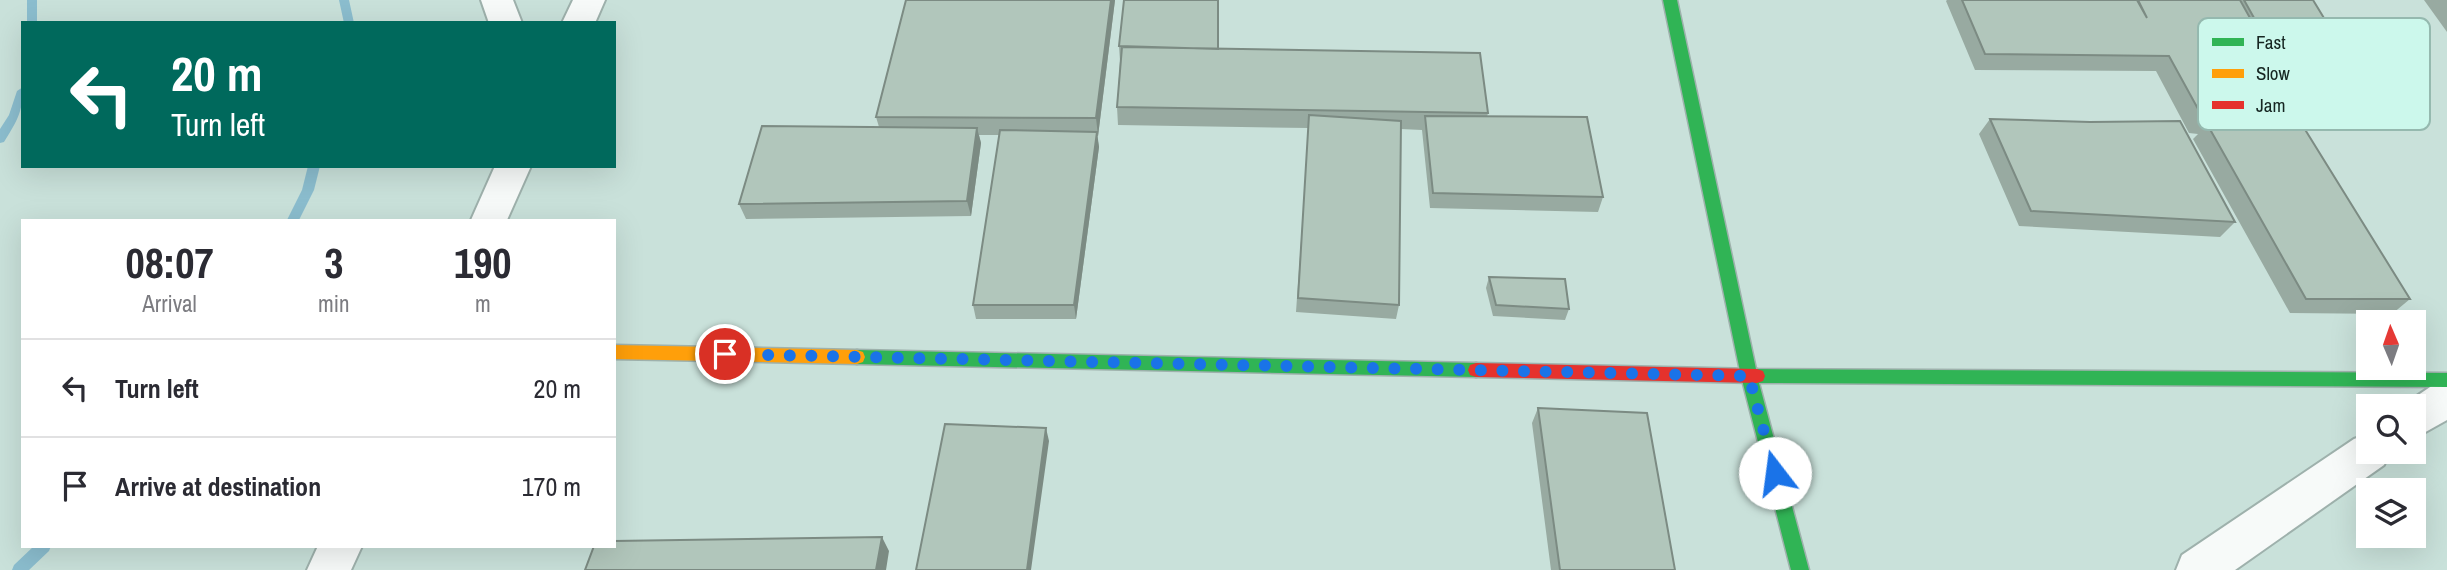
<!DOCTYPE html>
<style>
:root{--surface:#fff;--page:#f7f7f7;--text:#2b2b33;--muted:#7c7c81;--line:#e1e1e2}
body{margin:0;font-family:"Archivo Narrow",sans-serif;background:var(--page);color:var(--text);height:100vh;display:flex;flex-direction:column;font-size:26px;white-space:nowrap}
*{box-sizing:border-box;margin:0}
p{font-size:23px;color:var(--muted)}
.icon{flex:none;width:38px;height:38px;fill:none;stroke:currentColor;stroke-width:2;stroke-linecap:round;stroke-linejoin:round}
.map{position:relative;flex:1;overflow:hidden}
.panel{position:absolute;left:21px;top:219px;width:595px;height:329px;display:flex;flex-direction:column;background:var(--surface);border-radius:0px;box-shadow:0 7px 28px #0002}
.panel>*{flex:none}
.hud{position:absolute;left:21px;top:21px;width:595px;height:147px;border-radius:0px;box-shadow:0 7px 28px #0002;background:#00695c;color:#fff;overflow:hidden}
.needle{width:46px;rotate:358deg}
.controls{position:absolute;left:2356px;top:310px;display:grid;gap:14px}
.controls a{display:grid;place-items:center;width:70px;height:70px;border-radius:0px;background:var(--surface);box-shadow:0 7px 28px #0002;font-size:35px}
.pin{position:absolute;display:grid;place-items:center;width:60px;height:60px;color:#fff;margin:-30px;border:4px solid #fff;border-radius:50%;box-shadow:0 2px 7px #0007}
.me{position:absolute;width:77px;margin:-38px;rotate:345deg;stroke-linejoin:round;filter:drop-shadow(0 0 5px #0008)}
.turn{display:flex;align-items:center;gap:24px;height:147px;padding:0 35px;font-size:32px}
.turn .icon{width:91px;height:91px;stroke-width:2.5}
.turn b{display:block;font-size:49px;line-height:60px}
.eta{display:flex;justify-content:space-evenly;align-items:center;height:119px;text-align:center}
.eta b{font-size:42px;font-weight:700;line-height:49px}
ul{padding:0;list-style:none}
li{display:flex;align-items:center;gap:21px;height:98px;padding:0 35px;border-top:2px solid var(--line)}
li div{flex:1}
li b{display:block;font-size:26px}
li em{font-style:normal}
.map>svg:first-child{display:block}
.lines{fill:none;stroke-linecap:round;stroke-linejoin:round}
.stream{fill:#8bbdce;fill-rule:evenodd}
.street-casing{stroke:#9eb1ac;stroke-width:4}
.fast-casing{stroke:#9eb1ac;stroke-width:3}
.slow-casing{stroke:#9eb1ac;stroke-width:3}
.jam-casing{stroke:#9eb1ac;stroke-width:3}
.street{fill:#f7faf9;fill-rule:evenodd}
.fast{fill:#30b455;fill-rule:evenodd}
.slow{fill:#ff9f0a;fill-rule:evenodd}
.jam{fill:#e5322d;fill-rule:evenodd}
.wall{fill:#98aaa1}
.shaded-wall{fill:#7c8b83}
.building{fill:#b1c6bb;stroke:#7c8b83;stroke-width:2}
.route{stroke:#1a73e8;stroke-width:12;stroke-dasharray:0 21.6}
.key{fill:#ccf8ec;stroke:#95b9af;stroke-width:2}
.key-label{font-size:19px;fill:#162622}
</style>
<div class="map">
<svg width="2447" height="570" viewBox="0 0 2447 570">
<rect width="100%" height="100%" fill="#c9e1da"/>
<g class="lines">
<path class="stream" d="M27,0H37V23H27Z
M339,0H349L354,23H344Z
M23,87C23,112 17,121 4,142L0,143V129L9,115L17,91Z
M308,166H320L314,190L299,220H287L302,190Z
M34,546H51L49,551L29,570H12L14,565Z"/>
<g class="street-casing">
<path id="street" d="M481,0H513L522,23H489Z
M573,0H605L595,23H562Z
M495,166H531L507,220H471Z
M2447,380V420L2413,439V406H2402L2433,385Z
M2368,434V452H2390L2384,465L2235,570H2176L2182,555L2354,439Z
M318,546H362L351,570H307Z"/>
</g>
<g class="fast-casing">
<path id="fast" d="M1663,0H1677L1756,369L2447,373V387L1759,383L1809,570H1791L1741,376Z
M857,350L1476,363L1482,365L1484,370L1482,375L1476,377L857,364L851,362L849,357L851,352Z"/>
</g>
<g class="slow-casing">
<path id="slow" d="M614,345L857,350L863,352L865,357L863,362L857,364L614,359Z"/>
</g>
<g class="jam-casing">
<path id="jam" d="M1476,363L1757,369L1763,371L1765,376L1763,381L1757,383L1476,377L1470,375L1468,370L1470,365Z"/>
</g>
<use href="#street" class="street"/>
<use href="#fast" class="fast"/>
<use href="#slow" class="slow"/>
<use href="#jam" class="jam"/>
</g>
<path class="wall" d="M906,0H1115L1098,136H1097L1099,147L1076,319H976L973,305L999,135H979L981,143L971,216L746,219L739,204L879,127L876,117Z
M1947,0H2313L2327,23L2316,35L2261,37L2309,124L2304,129L2410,299L2392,314L2290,313L2193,139L2198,134L2189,133L2156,71L1975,70L1946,1Z
M2424,0H2447V32Z
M1119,46L1218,49L1488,113L1487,117L1603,197L1598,212L1430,208L1422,130L1401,129L1399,305L1396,319L1296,312L1309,128L1118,125L1117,107L1120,61Z
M1990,119L2235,222L2220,237L2019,226L1979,134Z
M1489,277L1569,309L1565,320L1493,316L1486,288Z
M1538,408L1675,570H1551L1532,423Z"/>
<path class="shaded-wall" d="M1111,0H1115L1098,136L1096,118Z
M977,128L981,143L971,216L967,201Z
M1097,132L1099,147L1076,319L1074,305Z
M1046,428L1049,441L1031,570H1027Z
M882,537L889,551L886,570H876Z"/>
<path class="building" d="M906,0H1111L1096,118L876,117Z
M1124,0H1218V49L1119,46Z
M1962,0H2137L2147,18L2138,0H2240L2309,124L2301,123L2410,299H2306L2207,124L2284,122L2203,118L2169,56L1985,54Z
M2244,0H2313L2327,23L2258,25Z
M1122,47L1480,53L1488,113L1117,107Z
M1309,115L1401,121L1399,305L1298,298Z
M1425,116L1587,117L1603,197L1433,193Z
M1990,119L2090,122L2180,121L2235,222L2031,211Z
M762,126L977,128L967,201L739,204Z
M1000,130L1097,132L1074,305H973Z
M1489,277L1565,279L1569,309L1496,305Z
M1538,408L1647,413L1675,570H1560Z
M945,424L1046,428L1027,570H916Z
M882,537L876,570H585L594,546H614V541Z"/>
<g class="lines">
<path class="route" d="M725,354L1749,376L1775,473"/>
</g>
<rect x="2198" y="18" width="232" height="112" rx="10" class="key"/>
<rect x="2212" y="38" width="32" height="8" fill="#30b455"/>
<rect x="2212" y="69" width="32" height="9" fill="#ff9f0a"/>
<rect x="2212" y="101" width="32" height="8" fill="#e5322d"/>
<g class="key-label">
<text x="2256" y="49">Fast</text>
<text x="2256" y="80">Slow</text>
<text x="2256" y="112">Jam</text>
</g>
</svg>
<div class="controls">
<a><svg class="needle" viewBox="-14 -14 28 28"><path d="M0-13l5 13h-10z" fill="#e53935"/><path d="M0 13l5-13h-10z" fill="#7c7c81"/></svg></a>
<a><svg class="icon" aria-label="search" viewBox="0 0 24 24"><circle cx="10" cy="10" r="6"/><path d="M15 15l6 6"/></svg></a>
<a><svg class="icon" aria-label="layers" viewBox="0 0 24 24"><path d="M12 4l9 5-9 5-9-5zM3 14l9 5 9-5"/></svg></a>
</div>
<div class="pin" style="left:725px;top:354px;background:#d93025"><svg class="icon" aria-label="arrive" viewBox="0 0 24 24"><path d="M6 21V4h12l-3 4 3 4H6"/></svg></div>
<svg class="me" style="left:1775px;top:473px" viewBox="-20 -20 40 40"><circle r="19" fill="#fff"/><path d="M0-13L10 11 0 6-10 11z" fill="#1a73e8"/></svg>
<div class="hud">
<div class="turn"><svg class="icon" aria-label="left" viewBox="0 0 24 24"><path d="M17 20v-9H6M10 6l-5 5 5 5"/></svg><div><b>20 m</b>Turn left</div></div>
</div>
<section class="panel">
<div class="eta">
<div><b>08:07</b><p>Arrival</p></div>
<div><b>3</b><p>min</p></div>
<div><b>190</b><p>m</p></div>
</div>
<ul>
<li><svg class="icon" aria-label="left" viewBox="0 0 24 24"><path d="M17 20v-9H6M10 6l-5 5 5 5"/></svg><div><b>Turn left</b></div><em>20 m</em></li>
<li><svg class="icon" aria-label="arrive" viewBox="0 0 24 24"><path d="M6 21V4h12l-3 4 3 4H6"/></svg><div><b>Arrive at destination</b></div><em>170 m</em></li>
</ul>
</section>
</div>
